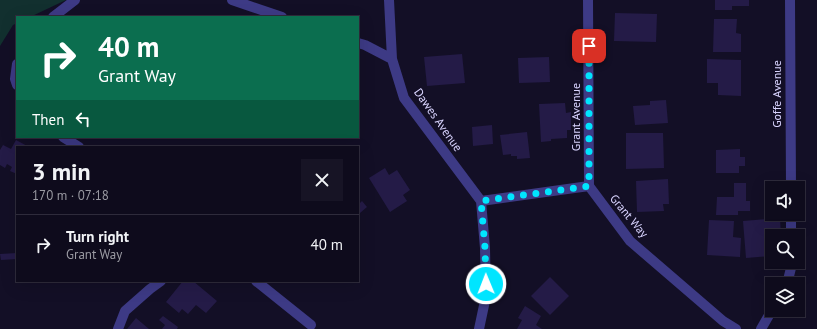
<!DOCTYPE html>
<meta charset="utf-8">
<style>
:root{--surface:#0e0b1c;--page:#171425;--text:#f1f3f6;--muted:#9b9ba3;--line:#2e2b3b}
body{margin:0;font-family:"PT Sans",sans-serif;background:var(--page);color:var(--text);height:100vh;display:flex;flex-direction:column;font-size:15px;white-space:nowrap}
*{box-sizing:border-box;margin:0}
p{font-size:13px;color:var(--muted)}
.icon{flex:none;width:22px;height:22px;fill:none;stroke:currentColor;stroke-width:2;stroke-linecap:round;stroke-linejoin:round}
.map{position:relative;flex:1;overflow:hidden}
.details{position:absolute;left:16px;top:146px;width:343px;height:136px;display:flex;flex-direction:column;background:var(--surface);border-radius:0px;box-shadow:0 4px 16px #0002,0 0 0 1px var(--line)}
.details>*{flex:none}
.hud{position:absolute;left:16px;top:16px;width:343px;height:122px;border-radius:0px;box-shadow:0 4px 16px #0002,0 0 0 1px var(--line);background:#0b6e4f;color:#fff;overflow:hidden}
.tools{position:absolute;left:765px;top:181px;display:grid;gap:8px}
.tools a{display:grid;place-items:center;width:40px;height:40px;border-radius:0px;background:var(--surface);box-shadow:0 4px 16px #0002,0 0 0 1px var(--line);font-size:20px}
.pin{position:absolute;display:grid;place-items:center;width:34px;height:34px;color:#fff;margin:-17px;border-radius:8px;box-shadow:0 2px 6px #0006}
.me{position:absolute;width:44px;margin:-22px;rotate:359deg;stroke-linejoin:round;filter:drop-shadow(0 0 3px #0008)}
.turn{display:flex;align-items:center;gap:14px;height:84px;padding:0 16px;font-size:18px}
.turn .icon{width:52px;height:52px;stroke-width:2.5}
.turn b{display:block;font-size:28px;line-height:34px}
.then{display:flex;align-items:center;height:38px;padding:0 16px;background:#0003;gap:8px;font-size:15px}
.round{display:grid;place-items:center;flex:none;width:42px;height:42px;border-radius:0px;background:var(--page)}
.headline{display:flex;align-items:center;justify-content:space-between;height:68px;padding:0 16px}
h1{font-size:24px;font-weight:800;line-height:30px}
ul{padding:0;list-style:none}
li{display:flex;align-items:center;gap:12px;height:60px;padding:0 16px;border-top:1px solid var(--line)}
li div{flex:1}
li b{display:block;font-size:15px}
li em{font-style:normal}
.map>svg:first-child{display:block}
.green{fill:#12302f}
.building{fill:#241b47}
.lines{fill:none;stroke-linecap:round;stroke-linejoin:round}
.street{stroke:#3d3a85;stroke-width:10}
.route{stroke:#00e5ff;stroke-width:7;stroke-dasharray:0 12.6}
.labels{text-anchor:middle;stroke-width:3;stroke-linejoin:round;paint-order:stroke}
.street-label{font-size:12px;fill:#d9d4ff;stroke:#130f26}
</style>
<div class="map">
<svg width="817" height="329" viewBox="0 0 817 329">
<rect width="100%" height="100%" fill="#130f26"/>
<path class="green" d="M0,0H66L30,17H17V23L13,25L0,46Z"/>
<path class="building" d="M715,0H749V6H732V10H715Z
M615,13L657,14L656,42L614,41Z
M714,19H737L736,33L741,34V52H713Z
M462,54L465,83L427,86L424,57Z
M549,57L550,82L519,83L518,58Z
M707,59L741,60V96L718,95V83H707Z
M666,100L668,123L635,125L633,106L650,105V101Z
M565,103L566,113L571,112V130H567V138L551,139V141L541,142L539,104Z
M492,125L493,144L473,146L472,127Z
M527,132L530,158L517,159V156H511V154L503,155L500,135Z
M626,133H663L664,168L626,169Z
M16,140L29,147H17V174L10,171L12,167L7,164L5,168L0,165V150L3,145L11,149Z
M740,149V157H745V166H739V173H716V150Z
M385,168L389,175L397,170L410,190L403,195L407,201L390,212L369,178Z
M668,179L669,204H663L664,211L637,212L636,181Z
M734,183H746V201H750V211H738V215H716L717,197H734Z
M362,201L367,207L360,213L358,210V205Z
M780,218L781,236H772V256L746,258L743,221Z
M709,220L734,221L733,237L741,238L740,257L707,255Z
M17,253V259L1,260L0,254Z
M550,277L569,296L550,315L531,296Z
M183,281H193L217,301L206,313L196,305L188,314L182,309L179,313L166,302Z
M525,306L541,316L536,325L542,329H517L522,320L518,318Z
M163,316L178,327L177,329H162L165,325L159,320Z
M136,318L149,329H127Z"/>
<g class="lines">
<path class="street" d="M232,0L282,17
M389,0L392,59
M588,0L589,186
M790,0L791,188
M53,17L75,0
M358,43L365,45L392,59L404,98L481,201
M17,64L15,79L17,85
M63,137L79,147
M481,201L589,186L630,241L723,321L736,329
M791,214V236
M256,281L311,325
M787,284L791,268V262
M118,329L125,311L150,289L161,281
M479,329L486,296L485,248L481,201
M761,329L772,310"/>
</g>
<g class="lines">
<path class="route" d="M486,284L485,248L481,201L589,186V46"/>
</g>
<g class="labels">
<g class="street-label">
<text transform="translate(777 94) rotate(-90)" y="4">Goffe Avenue</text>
<text transform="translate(576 117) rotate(-90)" y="4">Grant Avenue</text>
<text transform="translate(438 120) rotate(55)" y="4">Dawes Avenue</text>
<text transform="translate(629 216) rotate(50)" y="4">Grant Way</text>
</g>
</g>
</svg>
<div class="tools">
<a><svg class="icon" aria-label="sound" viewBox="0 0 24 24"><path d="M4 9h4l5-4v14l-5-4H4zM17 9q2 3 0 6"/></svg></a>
<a><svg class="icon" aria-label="search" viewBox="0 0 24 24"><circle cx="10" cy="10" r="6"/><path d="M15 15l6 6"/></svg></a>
<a><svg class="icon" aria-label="layers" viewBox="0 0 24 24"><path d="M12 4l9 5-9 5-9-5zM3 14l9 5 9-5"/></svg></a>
</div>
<div class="pin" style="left:589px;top:46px;background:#d93025"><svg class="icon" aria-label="arrive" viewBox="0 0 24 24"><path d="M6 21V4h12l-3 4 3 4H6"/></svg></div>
<svg class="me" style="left:486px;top:284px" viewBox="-20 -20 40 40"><circle r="17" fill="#00e5ff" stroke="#fff" stroke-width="3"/><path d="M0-11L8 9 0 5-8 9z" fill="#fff"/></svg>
<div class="hud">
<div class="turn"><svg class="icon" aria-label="right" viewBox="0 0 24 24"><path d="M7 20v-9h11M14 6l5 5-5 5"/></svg><div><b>40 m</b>Grant Way</div></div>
<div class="then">Then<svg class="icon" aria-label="left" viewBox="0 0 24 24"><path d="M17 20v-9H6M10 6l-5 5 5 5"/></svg></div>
</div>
<section class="details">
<div class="headline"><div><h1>3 min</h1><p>170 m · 07:18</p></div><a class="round"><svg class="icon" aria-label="close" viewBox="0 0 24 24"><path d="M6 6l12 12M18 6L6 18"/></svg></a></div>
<ul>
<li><svg class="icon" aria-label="right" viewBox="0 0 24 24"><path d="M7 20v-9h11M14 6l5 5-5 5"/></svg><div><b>Turn right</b><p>Grant Way</p></div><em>40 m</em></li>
</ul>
</section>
</div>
